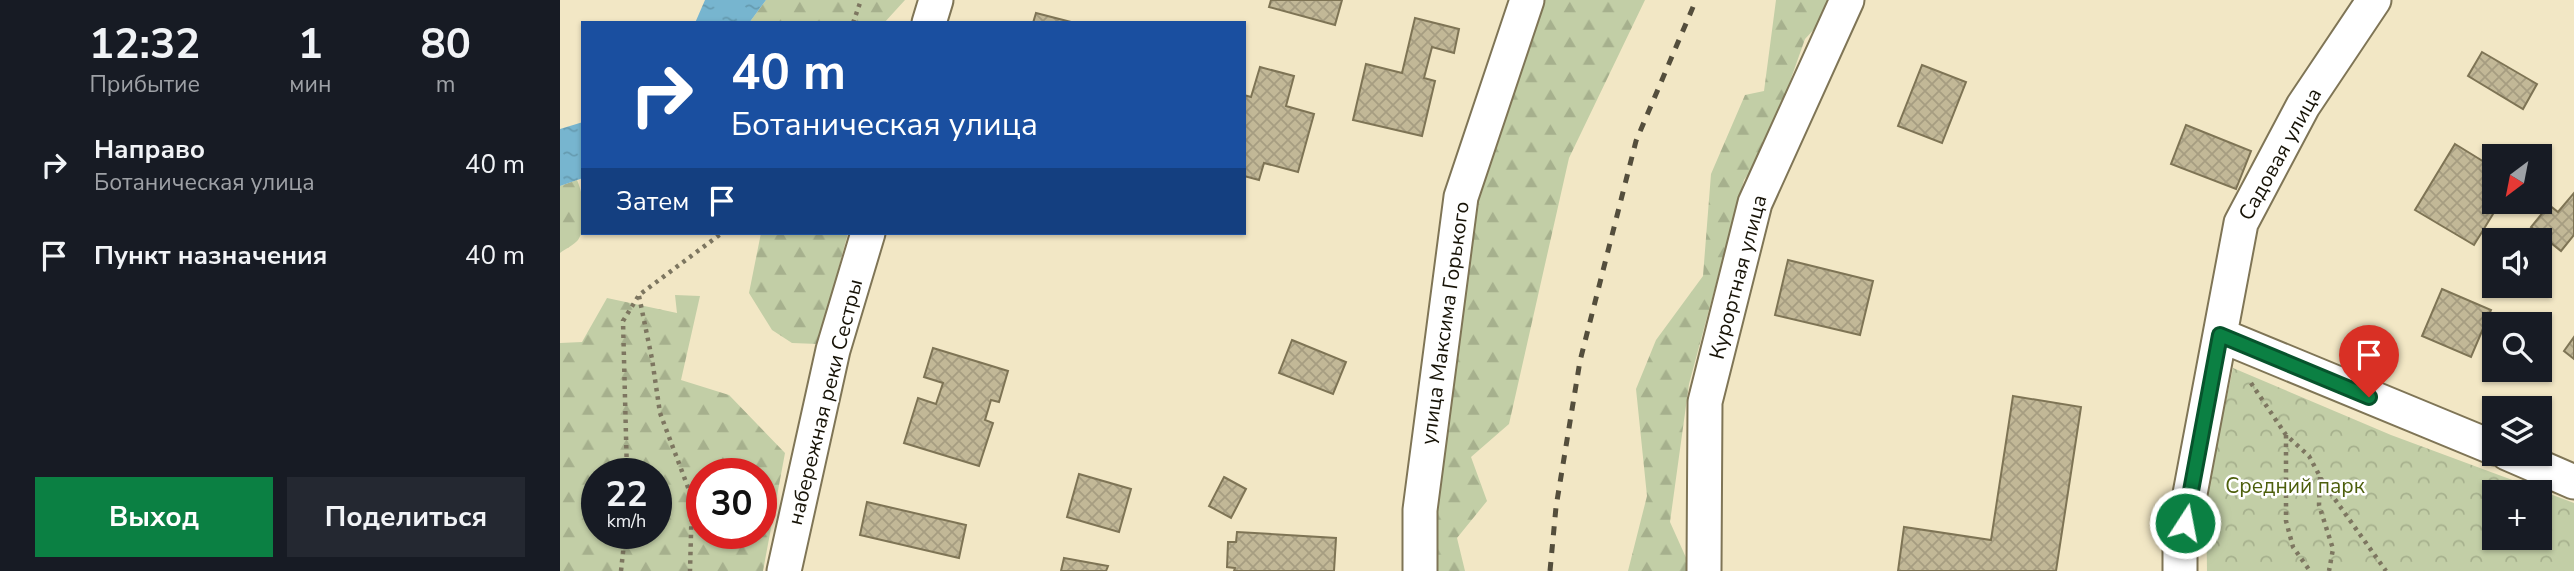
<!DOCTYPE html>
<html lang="ru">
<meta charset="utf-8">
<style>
:root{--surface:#171b24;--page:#242831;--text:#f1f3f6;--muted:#9ea1a6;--accent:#0b8043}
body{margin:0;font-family:"Nunito Sans",sans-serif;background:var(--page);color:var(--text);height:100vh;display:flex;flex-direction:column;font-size:26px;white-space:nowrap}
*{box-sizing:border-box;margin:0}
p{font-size:23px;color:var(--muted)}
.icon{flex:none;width:38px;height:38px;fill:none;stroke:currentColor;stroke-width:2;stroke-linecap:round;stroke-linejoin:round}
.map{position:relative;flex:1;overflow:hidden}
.sheet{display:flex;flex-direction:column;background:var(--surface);width:560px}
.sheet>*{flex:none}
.guide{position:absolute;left:21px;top:21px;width:665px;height:214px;border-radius:0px;box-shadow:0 2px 5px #0004;background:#1a4fa0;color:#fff;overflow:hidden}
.needle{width:46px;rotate:212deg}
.tools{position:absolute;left:1922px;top:144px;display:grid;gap:14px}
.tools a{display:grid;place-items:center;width:70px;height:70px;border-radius:0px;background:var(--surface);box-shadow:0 2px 5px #0004;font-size:35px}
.speed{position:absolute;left:21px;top:458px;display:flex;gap:14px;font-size:35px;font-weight:700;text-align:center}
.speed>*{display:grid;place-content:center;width:91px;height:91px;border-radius:50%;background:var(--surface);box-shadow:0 2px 5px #0004;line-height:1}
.speed small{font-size:18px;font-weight:400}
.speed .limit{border:10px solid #d22;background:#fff;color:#111}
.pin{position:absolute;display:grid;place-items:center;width:60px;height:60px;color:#fff;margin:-72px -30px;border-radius:50% 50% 50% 0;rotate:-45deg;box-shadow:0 0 7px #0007}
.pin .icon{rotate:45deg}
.me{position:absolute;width:77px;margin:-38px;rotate:11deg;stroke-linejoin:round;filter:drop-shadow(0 0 5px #0008)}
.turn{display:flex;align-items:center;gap:24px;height:147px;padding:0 35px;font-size:32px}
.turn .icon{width:91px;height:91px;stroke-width:2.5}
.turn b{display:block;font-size:49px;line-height:60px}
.then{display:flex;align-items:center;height:66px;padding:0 35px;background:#0003;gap:14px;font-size:26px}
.eta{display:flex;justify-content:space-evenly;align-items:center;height:119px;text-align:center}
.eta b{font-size:42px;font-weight:700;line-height:49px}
.primary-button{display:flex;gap:14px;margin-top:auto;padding:14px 35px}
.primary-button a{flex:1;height:80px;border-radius:0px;background:var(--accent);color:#fff;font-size:28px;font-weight:700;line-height:80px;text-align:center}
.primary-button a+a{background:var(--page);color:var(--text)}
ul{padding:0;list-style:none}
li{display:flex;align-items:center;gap:21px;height:91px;padding:0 35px}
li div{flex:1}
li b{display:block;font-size:26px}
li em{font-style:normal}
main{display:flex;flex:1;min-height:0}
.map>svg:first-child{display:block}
.forest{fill:url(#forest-firs);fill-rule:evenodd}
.park{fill:url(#park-crowns);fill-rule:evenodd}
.water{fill:url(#water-ripples)}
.building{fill:url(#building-cross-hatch);stroke:#7e7455;stroke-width:2}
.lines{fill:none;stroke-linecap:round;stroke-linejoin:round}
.street-casing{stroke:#7f7556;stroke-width:37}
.path{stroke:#7d7660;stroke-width:4.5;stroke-dasharray:3.5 5;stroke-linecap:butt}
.street{stroke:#fff;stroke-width:33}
.rail{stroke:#544e3c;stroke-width:5;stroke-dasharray:9 9;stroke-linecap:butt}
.route-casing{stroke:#07532c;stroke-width:18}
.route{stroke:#0b8043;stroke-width:12}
.labels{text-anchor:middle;stroke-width:5;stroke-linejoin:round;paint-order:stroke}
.street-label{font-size:21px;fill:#171307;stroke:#fff}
.park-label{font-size:21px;fill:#4d5f0c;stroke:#fff}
</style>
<main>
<section class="sheet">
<div class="eta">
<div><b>12:32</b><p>Прибытие</p></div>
<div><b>1</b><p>мин</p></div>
<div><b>80</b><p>m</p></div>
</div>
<ul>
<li><svg class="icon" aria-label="right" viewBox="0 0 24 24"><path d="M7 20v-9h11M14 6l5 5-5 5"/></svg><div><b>Направо</b><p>Ботаническая улица</p></div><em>40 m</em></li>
<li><svg class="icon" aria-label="arrive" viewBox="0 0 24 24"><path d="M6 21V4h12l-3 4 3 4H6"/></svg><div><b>Пункт назначения</b></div><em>40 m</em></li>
</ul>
<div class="primary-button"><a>Выход</a><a>Поделиться</a></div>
</section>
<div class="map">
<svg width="2014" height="571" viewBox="0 0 2014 571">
<defs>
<pattern id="forest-firs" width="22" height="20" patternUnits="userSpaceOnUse" patternTransform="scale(1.75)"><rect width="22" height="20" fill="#c2cea6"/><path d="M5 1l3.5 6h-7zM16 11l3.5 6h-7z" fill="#a6b08d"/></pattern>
<pattern id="park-crowns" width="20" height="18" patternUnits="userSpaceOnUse" patternTransform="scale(1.75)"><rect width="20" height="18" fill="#c2cea6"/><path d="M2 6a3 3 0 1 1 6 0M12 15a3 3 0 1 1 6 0" fill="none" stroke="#a6b08d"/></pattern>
<pattern id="water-ripples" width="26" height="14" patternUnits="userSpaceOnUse" patternTransform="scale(1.75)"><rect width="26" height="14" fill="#77b5cf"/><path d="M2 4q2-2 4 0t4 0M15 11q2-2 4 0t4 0" fill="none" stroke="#669bb0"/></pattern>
<pattern id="building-cross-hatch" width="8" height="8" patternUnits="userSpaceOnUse" patternTransform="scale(1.75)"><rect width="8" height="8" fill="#c2b897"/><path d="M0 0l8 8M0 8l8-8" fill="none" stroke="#a69d81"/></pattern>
</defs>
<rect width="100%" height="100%" fill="#f2e7c5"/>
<path class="forest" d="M206,0H345L324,23H189Z
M975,0H1085L1009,158L949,424L911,457L927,501L897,538L905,571H871L868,555L910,196Z
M1216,0H1275L1272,10L1245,39L1206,149L1184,180L1129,384L1110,522L1132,571H1068L1087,496L1076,389L1096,340L1143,276L1151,174L1185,95L1204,91Z
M17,180C24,196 28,224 18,240C14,245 5,249 0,253V186Z
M201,233H288L258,344L232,343L212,330L189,293Z
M115,295L140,296L121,380L169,395L225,453L203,571H0V343L22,342L47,298L117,313ZM96,474V534H37V474ZM142,474H201V534H142Z"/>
<path class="park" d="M1673,368L1831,435L2014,503V571H1647L1646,495ZM1934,492H1979V537H1934Z"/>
<path class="water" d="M145,0H206L189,23H135Z
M23,122V178L0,186V129Z"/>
<path class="building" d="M711,0H782L775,25L709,7Z
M476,13L515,23H473Z
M855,18L899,29L894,53L872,47L864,78L875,81L862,136L793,120L806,64L842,73Z
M1922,52L1977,84L1963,109L1908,76Z
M1362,65L1406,82L1382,143L1338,126Z
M700,67L734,76L726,106L754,114L738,172L704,163L699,180L684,176V95L691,97Z
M1626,125L1691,151L1676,189L1611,164Z
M1895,144L1934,168V201H1941L1914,245L1855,210Z
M2014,193V235L2001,251L1971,227L1989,205L1998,212Z
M1228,260L1313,281L1300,335L1215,315Z
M1882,289L1931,310L1911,357L1862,336Z
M2014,337V359L2004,351Z
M732,340L786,362L773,394L719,373Z
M373,348L448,371L439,402L431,400L425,420L433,423L419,466L344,443L358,398L376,404L383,383L364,377Z
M1453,396L1521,407L1496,571H1338L1344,527L1431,540Z
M519,474L571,489L559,532L507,517Z
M664,477L686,489L671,518L649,506Z
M307,502L406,525L399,558L300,535Z
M677,532L776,538L774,571H674L675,568L667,567L668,542H676Z
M504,558L548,566L546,571H501Z"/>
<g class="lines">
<g class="street-casing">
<path id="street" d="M369,23L376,0
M1660,335L1934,448
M1947,453L2014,482
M224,571L273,350L308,233
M860,571V510L901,197L967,0
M1144,571L1145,402L1195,203L1287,0
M1620,571V547L1681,223L1743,106L1814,0"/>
</g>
<path class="path" d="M293,23L301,0
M79,296L92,359L100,413L132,498L130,571
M1691,383L1726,435L1749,456L1764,484L1826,571
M1726,435V521L1733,547L1750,571
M67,474L63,321L79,295L162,233
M1760,477L1759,505L1773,549L1769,571
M61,571L65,534"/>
<use href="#street" class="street"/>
<path class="rail" d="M990,571L996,507L1020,361L1076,141L1136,0"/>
</g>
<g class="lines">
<g class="route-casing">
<path id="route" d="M1625,523L1660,335L1809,397"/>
</g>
<use href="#route" class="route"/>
</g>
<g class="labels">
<g class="street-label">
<text transform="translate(1720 154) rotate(-61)" y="7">Садовая улица</text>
<text transform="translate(1178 277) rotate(-75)" y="7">Курортная улица</text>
<text transform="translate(885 323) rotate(-82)" y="7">улица Максима Горького</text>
<text transform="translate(265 402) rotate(-76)" y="7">набережная реки Сестры</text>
</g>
<g class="park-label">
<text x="1735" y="493">Средний парк</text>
</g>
</g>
</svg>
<div class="tools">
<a><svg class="needle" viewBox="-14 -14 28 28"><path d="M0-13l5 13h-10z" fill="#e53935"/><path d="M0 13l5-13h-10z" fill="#9ea1a6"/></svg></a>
<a><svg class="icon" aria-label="sound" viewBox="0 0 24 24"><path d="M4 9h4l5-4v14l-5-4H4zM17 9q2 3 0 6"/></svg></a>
<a><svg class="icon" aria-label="search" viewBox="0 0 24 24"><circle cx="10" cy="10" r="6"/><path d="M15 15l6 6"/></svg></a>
<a><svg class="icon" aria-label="layers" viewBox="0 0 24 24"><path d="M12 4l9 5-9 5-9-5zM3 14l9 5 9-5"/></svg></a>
<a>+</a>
</div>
<div class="speed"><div>22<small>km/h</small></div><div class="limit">30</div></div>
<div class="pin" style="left:1809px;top:397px;background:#d93025"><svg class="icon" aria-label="arrive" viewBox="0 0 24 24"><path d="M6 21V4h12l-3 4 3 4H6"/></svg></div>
<svg class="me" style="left:1625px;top:523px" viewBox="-20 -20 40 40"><circle r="17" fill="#0b8043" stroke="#fff" stroke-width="3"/><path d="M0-11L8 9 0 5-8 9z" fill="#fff"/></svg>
<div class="guide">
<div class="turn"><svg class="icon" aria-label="right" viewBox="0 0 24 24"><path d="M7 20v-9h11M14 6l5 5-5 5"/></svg><div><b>40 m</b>Ботаническая улица</div></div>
<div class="then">Затем<svg class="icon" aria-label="arrive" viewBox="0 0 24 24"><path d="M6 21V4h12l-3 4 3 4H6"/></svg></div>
</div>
</div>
</main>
